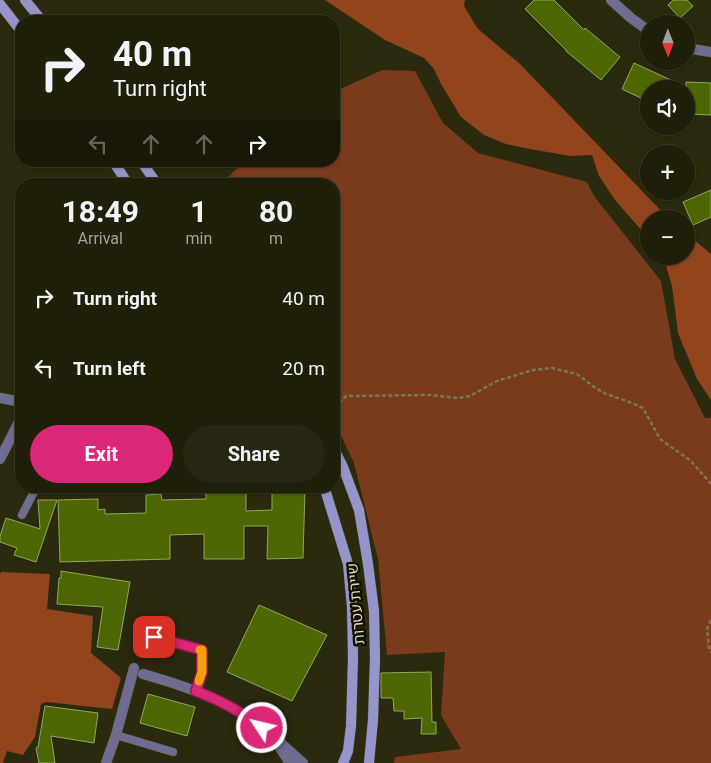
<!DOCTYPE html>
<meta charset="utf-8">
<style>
:root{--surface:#201f0a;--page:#282713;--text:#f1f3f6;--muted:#a2a29c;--line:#3d3d2b;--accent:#db2777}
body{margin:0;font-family:Roboto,"Noto Sans Hebrew",sans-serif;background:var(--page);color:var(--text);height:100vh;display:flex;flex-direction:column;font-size:19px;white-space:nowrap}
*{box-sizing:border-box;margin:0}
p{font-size:16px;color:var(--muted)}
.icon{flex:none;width:28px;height:28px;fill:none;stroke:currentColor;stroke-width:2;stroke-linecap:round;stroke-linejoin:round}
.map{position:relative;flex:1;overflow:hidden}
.side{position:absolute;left:15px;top:178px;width:325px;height:315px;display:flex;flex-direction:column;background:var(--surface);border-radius:20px;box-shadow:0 1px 4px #0004,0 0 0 1px var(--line)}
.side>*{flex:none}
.banner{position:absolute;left:15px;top:15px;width:325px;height:152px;border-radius:20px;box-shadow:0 1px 4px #0004,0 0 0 1px var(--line);background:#201f0a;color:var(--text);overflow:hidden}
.needle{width:32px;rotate:179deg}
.controls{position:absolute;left:640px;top:15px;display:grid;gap:10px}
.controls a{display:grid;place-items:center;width:55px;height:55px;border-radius:50%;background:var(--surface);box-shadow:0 1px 4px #0004,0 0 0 1px var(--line);font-size:25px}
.pin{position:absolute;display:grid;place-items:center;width:42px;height:42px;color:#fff;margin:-21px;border-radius:10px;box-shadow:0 2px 8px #0006}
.me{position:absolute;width:55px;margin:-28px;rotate:305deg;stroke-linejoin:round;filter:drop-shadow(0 0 4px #0008)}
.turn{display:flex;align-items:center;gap:18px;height:105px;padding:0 15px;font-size:22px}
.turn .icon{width:65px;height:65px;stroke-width:2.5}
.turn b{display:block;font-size:35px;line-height:42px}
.lanes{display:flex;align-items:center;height:48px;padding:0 15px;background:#0003;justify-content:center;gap:25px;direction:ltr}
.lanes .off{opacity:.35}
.eta{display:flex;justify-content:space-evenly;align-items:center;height:85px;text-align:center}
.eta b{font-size:30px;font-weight:700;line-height:35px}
.button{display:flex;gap:10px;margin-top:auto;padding:10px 15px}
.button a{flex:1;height:58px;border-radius:30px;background:var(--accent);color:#fff;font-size:20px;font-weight:700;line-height:58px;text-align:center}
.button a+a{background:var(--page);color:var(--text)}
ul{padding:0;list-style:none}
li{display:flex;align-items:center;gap:15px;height:70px;padding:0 15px}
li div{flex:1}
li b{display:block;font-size:19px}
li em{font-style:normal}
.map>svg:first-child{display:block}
.green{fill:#793b1c}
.forest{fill:#92441d}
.building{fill:#4d6705;stroke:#8ea95c}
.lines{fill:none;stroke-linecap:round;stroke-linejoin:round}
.lane-casing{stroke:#484629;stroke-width:9}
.street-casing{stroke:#484629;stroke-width:11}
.secondary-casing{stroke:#484629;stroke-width:11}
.path{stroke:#7b7857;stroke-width:2.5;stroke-dasharray:4 2.5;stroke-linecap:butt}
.lane{stroke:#6e6d8f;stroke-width:8}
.street{stroke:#6e6d8f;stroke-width:10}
.secondary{stroke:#9594cb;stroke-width:10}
.route-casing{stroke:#8e194d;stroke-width:12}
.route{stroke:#db2777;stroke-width:9}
.slow{stroke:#f59e0b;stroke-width:9}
.labels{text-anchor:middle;stroke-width:5;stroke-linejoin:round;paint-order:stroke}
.street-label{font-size:15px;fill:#dfdcb4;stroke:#141100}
</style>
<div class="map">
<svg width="711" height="763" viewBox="0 0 711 763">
<rect width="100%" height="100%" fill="#2b290e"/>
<path class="green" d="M382,70L415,71L443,123L478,153L587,182L594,196L661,281L675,359L705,418H711V763H394L395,757L461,749L441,715L445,652L387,655L378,559L354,463L334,421V184H218L226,179L245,161H334V92Z"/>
<path class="forest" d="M325,0H465L464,6L478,29L520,64L669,219H649V239L615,200L599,176L592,155L570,156L530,149L506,144L484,135L461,117L441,84L434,69L424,58L385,40Z
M686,233L711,254V400L697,379L678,333L672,286L663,256H686Z
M1,572L50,574L47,609L93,616L91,653L121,678L112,709L46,702L41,704L35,737L23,755L7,751L3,763H0V575Z"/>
<path class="building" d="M534,0H554L584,30L585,28L620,57L601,80L566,51V50L525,9Z
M673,0H687L693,6L680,18L668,5Z
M634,63L686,87V82L711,83V115L686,114V89H649V102L622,89Z
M711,190V217L693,225L683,202Z
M246,489V511L272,510V489H305L303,558L267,559L268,526H244V559H204V534L170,535V559L60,562L58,500L98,499V510L105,509V514L146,513V495L161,494L162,500L206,499V490Z
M38,500H57L36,562L14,555L17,548L0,542V536L6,518L40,529Z
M61,571L130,582L118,650L97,647L103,607L57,604L59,578H61Z
M259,605L327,635L292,701L227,672Z
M431,672L432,722H436V734H421L422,718L404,719V711H394L393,698H381V673Z
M148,694L195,707L187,736L140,723Z
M45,706L98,713L94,743L51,736L55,763H39L36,748L38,747Z"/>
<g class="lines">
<g class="lane-casing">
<path id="lane" d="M22,515L37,486
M154,637L202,650V672L195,691
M116,735L173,752"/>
</g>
<g class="street-casing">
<path id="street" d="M611,0L631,18L649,31
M686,48L711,52
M0,398L21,402
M0,459L21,418
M143,674C182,685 220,698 253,721C271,733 287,749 303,763
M280,748L290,763
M106,763L116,735L134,668"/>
</g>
<g class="secondary-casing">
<path id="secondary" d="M25,0L42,21
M0,4L21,31
M113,161L128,184
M141,161L157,184
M334,449L343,467L359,510L368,564L374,611L375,658L373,720L369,763
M324,486L348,564L352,607L353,658L351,726L348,751L343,763"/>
</g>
<path class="path" d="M334,407L346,396L430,395L458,398L470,396L497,381L533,370L552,368L577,374L594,387L606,394L627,401L643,408L660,439L691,461L711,484
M711,620L707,629L709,648L711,653"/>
<use href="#lane" class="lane"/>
<use href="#street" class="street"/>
<use href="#secondary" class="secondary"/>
</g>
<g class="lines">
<g class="route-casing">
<path id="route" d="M154,637L202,650V672L196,691C219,700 243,712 262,728"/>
</g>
<use href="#route" class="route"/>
<path class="slow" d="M199,681L202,672V650H200"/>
</g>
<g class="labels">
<g class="street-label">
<text transform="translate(356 604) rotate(-95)" y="5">שיירת עטרות</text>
</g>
</g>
</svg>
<div class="controls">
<a><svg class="needle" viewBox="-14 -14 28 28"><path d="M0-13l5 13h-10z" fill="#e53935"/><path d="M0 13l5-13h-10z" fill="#a2a29c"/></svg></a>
<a><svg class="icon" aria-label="sound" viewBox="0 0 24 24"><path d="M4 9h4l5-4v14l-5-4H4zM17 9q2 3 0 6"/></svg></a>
<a>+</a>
<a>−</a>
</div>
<div class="pin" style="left:154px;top:637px;background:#d93025"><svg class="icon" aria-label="arrive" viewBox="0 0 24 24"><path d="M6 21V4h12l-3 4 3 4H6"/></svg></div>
<svg class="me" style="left:262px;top:728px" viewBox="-20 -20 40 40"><circle r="17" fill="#db2777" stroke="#fff" stroke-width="3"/><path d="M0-11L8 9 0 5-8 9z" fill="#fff"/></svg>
<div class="banner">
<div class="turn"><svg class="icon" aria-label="right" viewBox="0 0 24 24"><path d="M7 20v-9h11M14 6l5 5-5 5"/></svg><div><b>40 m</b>Turn right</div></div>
<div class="lanes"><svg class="icon off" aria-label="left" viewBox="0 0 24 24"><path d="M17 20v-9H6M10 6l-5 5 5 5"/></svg><svg class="icon off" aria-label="ahead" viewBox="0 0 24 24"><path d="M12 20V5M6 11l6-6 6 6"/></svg><svg class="icon off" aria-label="ahead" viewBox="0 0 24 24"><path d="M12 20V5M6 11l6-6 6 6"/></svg><svg class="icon" aria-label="right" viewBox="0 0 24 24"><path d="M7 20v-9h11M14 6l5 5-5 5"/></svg></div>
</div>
<section class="side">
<div class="eta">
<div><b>18:49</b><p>Arrival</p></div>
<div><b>1</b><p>min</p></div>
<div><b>80</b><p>m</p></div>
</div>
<ul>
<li><svg class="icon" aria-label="right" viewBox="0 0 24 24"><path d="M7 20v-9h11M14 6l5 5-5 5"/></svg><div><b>Turn right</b></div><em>40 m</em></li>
<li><svg class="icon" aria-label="left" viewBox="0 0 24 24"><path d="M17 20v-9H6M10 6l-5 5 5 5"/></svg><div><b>Turn left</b></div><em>20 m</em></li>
</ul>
<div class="button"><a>Exit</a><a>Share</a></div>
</section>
</div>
